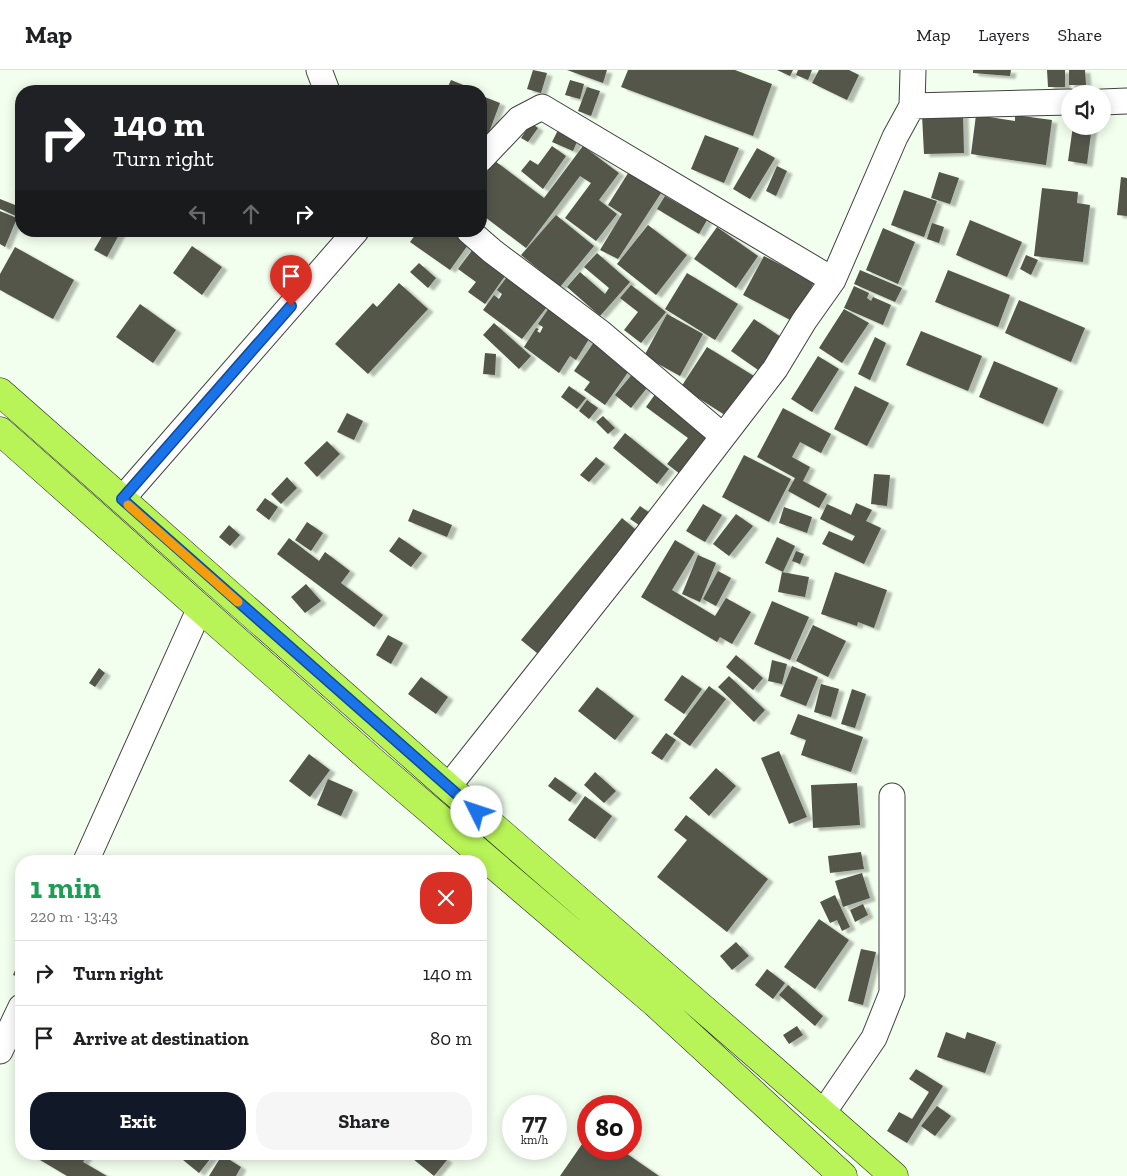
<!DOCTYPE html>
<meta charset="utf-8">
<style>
:root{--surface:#fff;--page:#f6f6f6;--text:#202124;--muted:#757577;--line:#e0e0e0;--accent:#111827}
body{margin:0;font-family:"Zilla Slab",serif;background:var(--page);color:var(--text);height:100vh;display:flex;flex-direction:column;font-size:19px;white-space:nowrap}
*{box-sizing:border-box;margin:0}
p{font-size:16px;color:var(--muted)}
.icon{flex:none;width:28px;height:28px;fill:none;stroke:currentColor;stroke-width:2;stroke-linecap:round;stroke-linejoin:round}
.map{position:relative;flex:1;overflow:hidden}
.side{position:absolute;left:15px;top:785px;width:472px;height:305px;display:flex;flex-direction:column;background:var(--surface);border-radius:20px;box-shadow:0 2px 12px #0003}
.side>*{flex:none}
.banner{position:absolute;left:15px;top:15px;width:472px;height:152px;border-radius:20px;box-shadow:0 2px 12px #0003;background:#202124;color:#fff;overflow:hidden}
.tools{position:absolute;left:1061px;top:15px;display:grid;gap:10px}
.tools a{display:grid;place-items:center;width:50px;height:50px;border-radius:50%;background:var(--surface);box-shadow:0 2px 12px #0003;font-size:25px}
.speed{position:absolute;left:502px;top:1025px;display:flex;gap:10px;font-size:25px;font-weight:700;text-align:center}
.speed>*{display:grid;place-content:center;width:65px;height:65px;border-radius:50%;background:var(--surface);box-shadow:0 2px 12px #0003;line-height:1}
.speed small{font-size:12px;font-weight:400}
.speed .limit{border:8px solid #d22;background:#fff;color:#111}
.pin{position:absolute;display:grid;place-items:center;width:42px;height:42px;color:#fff;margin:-51px -21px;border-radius:50% 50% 50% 0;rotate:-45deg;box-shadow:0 0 5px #0007}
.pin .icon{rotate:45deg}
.me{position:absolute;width:55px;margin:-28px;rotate:311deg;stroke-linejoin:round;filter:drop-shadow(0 0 4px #0008)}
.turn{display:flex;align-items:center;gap:18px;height:105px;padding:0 15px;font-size:22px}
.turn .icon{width:65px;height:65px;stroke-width:2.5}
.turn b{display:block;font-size:35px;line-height:42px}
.lanes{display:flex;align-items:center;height:48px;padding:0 15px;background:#0003;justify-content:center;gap:25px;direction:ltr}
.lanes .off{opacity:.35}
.round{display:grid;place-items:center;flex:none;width:52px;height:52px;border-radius:20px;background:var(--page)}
.overview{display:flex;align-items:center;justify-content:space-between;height:85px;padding:0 15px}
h1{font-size:30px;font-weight:800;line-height:38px;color:#1e9e55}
.action{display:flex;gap:10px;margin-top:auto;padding:10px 15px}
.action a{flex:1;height:58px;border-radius:20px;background:var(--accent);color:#fff;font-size:20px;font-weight:800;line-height:58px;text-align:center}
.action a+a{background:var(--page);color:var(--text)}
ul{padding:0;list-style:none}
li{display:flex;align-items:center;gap:15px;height:65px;padding:0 15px;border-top:1px solid var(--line)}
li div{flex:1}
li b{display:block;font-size:19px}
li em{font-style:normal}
header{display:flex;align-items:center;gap:30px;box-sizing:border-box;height:70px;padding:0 25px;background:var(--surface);border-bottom:1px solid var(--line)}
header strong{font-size:24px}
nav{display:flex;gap:28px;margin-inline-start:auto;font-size:18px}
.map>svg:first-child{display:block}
.building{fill:#52564a;filter:url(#shadow)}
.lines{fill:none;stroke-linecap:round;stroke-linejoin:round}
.street-casing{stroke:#414141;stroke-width:27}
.highway-casing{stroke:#1f1f1f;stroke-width:29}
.street{stroke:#fff;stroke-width:25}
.highway{stroke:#b8f457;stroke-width:28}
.route-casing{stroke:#114b97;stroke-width:12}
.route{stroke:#1a73e8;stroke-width:9}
.slow{stroke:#f59e0b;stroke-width:9}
</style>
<header>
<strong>Map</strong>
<nav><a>Map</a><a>Layers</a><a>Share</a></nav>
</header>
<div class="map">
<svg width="1127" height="1106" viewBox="0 0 1127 1106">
<defs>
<filter id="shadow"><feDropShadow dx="5.5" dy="3" stdDeviation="1" flood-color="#0004"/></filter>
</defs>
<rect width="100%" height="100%" fill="#f3ffee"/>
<path class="building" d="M533,0L547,3L541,23L527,19Z
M567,0H607L603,13Z
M628,0H735L772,14L753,66L621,17Z
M777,0H793L790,6Z
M798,0H812L808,10L796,5Z
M819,0H849L859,5L847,30L812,13Z
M973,0H1011L1010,6L973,3Z
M1047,0H1065V17H1048Z
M1069,0H1085L1086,15H1069Z
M451,10L478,21H446Z
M570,10L584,14L580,29L565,25Z
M587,17L600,21L591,46L578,41Z
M482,26L500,33L485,73L481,71Z
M963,44L964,83L924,84L922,45Z
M976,45L1015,51V45L1052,50L1046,95L971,84Z
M531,53L538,58L528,72L521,68Z
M1073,56H1092L1087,94L1068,91Z
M559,58L579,67L573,81L552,72Z
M705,65L739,78L724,113L691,99Z
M552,76L566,86L543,119L521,101L530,90L538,95Z
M583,76L619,103L599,130L617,144L596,171L565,148L591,113L580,106L526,178L481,144V109L495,91L544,128Z
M757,78L775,88L750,129L733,119Z
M777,96L787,101L776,126L766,121Z
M630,100L663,120L618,189L600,180L622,144L608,135Z
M939,102L959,108L950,134L931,128Z
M1121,107L1127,108V146L1117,145Z
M1042,118L1078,122L1077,133L1090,135L1083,192L1034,186Z
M904,120L937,131L924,167L891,155Z
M665,126L707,150L699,164L657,139Z
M0,129L20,137L16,146L0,139Z
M0,141L17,148L5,177L0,174Z
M556,145L594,176L560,217L521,185Z
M970,150L1022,172L1007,207L956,185Z
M932,153L944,157L939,173L927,169Z
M648,155L687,185L656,225L617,194Z
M717,157L758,186L736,218L694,189Z
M883,158L915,172L898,214L866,200Z
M105,161H121L107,187L94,180Z
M418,161H464L473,168L450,200L410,172Z
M476,175L510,199L485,234L468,222L476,212L458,199Z
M192,176L222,197L202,225L173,203Z
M15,177L74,210L53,249L0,220V204Z
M597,183L630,212L600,246L567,217L580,202L605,224L609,218L584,197Z
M1026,185L1038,190L1031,205L1020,199Z
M764,186L814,212L794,252L743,225Z
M419,193L436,208L428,218L410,202Z
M860,200L902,218L895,232L854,214Z
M948,200L1010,225L998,257L935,232Z
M510,203L550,233L522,269L483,240L494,225L499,229L502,224L497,220Z
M687,203L738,234L715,270L665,239Z
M399,213L428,239L368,304L335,274L373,233L377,237Z
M631,215L666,242L641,273L624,260L638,242L620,228Z
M854,216L869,223L867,228L871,231L873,227L891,235L883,255L844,238Z
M1019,230L1085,258L1071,292L1005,263Z
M140,234L176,260L153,293L116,267Z
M551,235L594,261L576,290L570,286L559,303L524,277L536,258L539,259L537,261L540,263L543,257L538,254Z
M844,239L869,253L842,293L819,278Z
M667,244L703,264L680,306L644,286Z
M754,249L784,269L761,302L731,281Z
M494,253L531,286L519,299L483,265Z
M921,261L982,286L968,321L906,295Z
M875,267L886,273L870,310L858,304Z
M596,269L633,295L605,335L584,320L590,312L574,301Z
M707,277L754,306L728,347L681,317Z
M485,283L496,284L495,305L483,304Z
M818,286L839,299L812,342L791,329Z
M994,291L1058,318L1043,354L979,327Z
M634,302L650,314L631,338L615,325Z
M569,316L586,328L577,339L561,327Z
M855,316L889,333L867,376L834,359Z
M656,323L714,366L684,407L667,394L688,368L646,337Z
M587,330L598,338L589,349L579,341Z
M783,338L831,364L821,383L800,372L792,387L810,397L803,411L827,424L819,438L788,421L795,408L757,387Z
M347,343L363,351L354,370L337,362Z
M603,346L615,358L608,364L596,352Z
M625,363L669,399L657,414L613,378Z
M327,371L340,384L317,407L304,393Z
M744,385L791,409L769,452L722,427Z
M596,387L605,394L589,412L580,405Z
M874,404L890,405L887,436L871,434Z
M287,407L297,418L281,434L271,424Z
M265,428L278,437L269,450L256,440Z
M856,433L872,440L866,451L881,458L864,494L822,474L829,461L852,471L855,466L820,449L827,434L851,445Z
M703,434L722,445L705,472L686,461Z
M640,436L657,448L648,461L630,449Z
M784,437L812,447L807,463L779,453Z
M413,439L452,455L447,467L408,451Z
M736,444L753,456L729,486L713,474Z
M622,448L642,465L542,587L521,570Z
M307,452L323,463L311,481L295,470Z
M229,455L240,465L230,476L219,467Z
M399,467L422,483L411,497L389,481Z
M777,467L795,476L783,502L765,493Z
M289,468L319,491L325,482L350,501L341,513L383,545L374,557L277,484Z
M675,470L695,482L672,520L715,546L726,528L751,542L732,574L720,567L717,572L641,527Z
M796,481L804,484L800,494L792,491Z
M698,485L716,493L700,532L682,524Z
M718,501L731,508L716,536L703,529Z
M782,502L809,507L805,527L778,522Z
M835,502L887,520L874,558L858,552L857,556L821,544Z
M306,514L321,531L305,543L291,527Z
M772,531L809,547L790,590L754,574Z
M813,555L846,571L828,607L796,591Z
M388,565L403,573L391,594L376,585Z
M736,585L763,608L753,620L726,597Z
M772,590L787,594L782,614L768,611Z
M792,596L818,607L806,636L780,626Z
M99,598L105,603L95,617L89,613Z
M682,605L702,619L684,644L664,630Z
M729,606L765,640L754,652L718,617Z
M421,607L448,627L436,644L408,624Z
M821,614L839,619L831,647L814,642Z
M709,616L726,629L690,676L673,664Z
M597,617L634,646L615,670L578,641Z
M852,619L866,624L855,658L841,654Z
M798,644L863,667L851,702L801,685L806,670L790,664Z
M666,663L676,670L662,690L651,683Z
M779,681L807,747L789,754L761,688Z
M309,684L330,700L310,727L289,711Z
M716,698L736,716L709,746L689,728Z
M595,702L616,721L604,733L584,715Z
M555,707L577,723L570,732L548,716Z
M328,709L353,720L341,746L317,735Z
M857,713L860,755L813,758L811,715Z
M585,726L612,746L595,769L568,750Z
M686,745L768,809L727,862L657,807L687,770L674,760Z
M861,782L864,799L830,803L828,786Z
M862,803L870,828L843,837L835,811Z
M835,825L850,857L842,861L837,850L830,853L820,832Z
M863,834L868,845L855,852L850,840Z
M819,849L849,870L815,919L784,897Z
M736,872L749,886L732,900L720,886Z
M861,879L876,882L863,935L848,931Z
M21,886V908L13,905Z
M767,899L785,913L773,929L755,915Z
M788,915L823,946L815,956L779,925Z
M797,956L803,965L789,974L783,965Z
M946,962L965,969L967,962L996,972L985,1003L937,987Z
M916,999L943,1016L907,1073L887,1061L899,1042L912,1049L929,1022L909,1009Z
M937,1036L951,1046L935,1066L921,1056Z
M589,1064V1079H620L659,1106H560Z
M30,1084H88L83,1092L107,1106H67Z
M188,1084H214L199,1103L183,1090Z
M418,1084H439L447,1090L434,1106L413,1089Z
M222,1085L241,1097L236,1106H209Z"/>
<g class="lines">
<g class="street-casing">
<path id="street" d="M319,0L327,21
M1102,32L1127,31
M912,36L1070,32
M481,89L519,49L542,37L833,210
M469,161L492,181L601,263L723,366
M122,429L356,161
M448,717L628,490L775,299L804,251L833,210L895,67L912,36L913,0
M86,791L200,538
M0,981L21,937
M823,1043L874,968L892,923V726"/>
</g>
<g class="highway-casing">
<path id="highway" d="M0,322L448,717L768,995L894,1106
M0,361L376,694L655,933L843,1106"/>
</g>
<use href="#street" class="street"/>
<use href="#highway" class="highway"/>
</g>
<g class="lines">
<g class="route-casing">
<path id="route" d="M291,236L122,429L477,742"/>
</g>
<use href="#route" class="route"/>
<path class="slow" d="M128,435L238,532"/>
</g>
</svg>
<div class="tools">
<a><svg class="icon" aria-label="sound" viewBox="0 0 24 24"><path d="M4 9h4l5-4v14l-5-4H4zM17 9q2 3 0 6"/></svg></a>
</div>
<div class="speed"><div>77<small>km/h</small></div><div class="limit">80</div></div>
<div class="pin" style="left:291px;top:236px;background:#d93025"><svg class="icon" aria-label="arrive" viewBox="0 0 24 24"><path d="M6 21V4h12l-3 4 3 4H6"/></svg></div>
<svg class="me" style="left:477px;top:742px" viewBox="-20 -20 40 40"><circle r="19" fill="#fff"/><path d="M0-13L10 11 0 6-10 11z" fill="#1a73e8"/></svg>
<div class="banner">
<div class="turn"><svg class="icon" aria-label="right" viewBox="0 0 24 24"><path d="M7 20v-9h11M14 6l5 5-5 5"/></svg><div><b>140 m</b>Turn right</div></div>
<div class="lanes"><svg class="icon off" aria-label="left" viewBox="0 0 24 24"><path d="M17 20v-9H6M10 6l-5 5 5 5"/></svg><svg class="icon off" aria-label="ahead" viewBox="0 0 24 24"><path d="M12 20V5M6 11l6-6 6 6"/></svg><svg class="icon" aria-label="right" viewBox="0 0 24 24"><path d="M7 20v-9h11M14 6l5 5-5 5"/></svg></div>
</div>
<section class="side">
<div class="overview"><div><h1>1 min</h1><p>220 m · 13:43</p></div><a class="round" style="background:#d93025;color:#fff"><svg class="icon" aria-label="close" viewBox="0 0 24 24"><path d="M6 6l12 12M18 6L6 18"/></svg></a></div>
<ul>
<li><svg class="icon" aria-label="right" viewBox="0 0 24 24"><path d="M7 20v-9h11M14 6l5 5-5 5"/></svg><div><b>Turn right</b></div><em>140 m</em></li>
<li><svg class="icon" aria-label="arrive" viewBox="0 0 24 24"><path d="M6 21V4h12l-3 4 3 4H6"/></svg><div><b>Arrive at destination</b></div><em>80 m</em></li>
</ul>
<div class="action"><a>Exit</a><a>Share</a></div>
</section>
</div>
